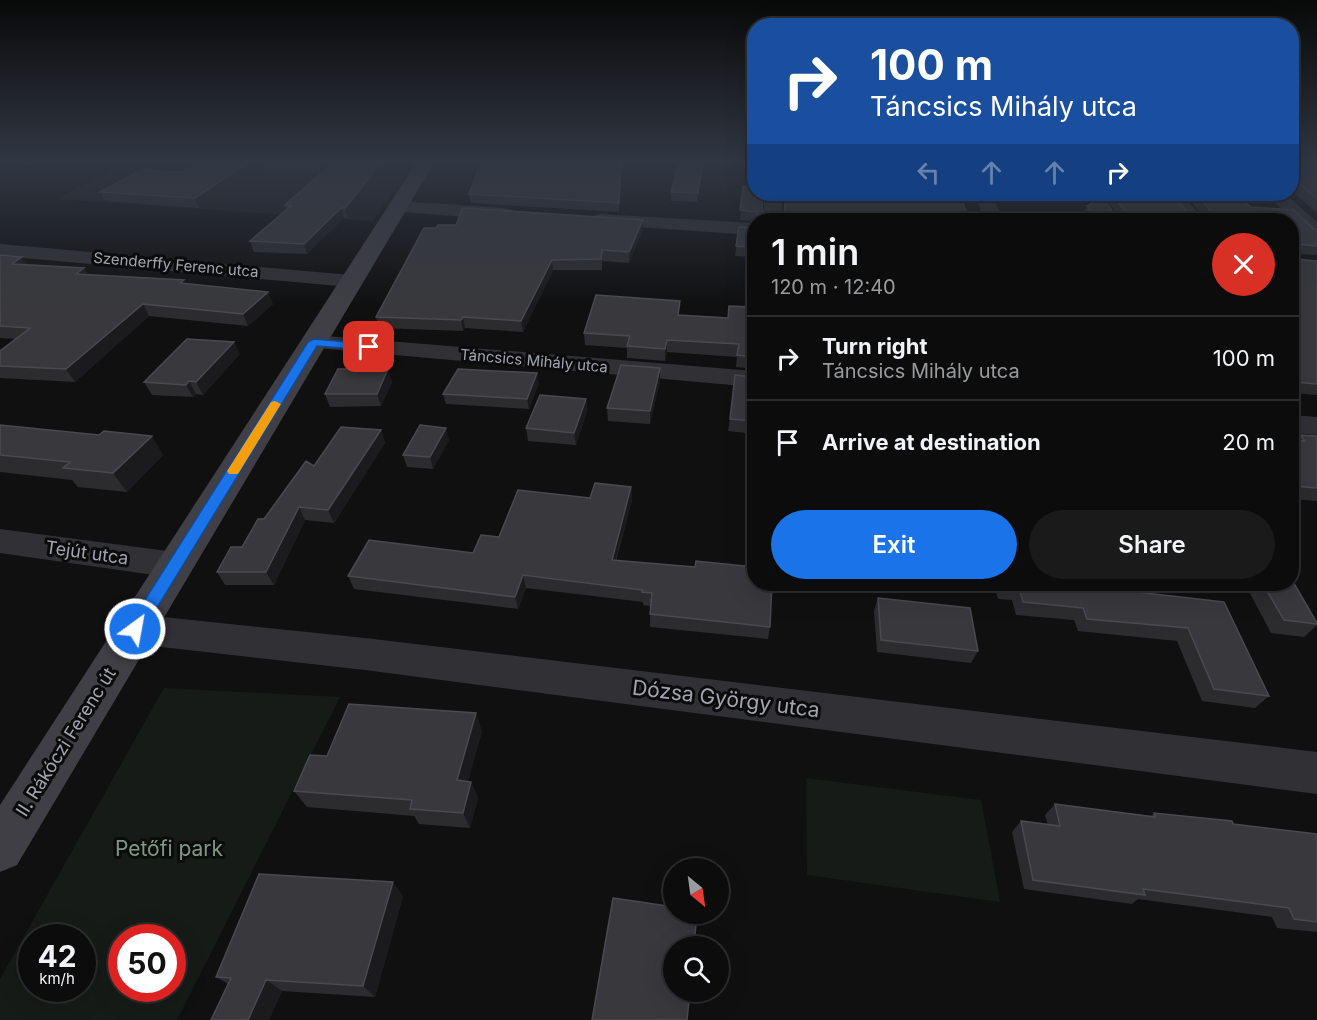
<!DOCTYPE html>
<meta charset="utf-8">
<style>
:root{--surface:#0c0c0d;--page:#1a1a1b;--text:#f1f3f6;--muted:#9a9b9d;--line:#2c2c2e;--accent:#1a73e8}
body{margin:0;font-family:Inter,sans-serif;background:var(--page);color:var(--text);height:100vh;display:flex;flex-direction:column;font-size:22px;white-space:nowrap}
*{box-sizing:border-box;margin:0}
p{font-size:20px;color:var(--muted)}
.icon{flex:none;width:33px;height:33px;fill:none;stroke:currentColor;stroke-width:2;stroke-linecap:round;stroke-linejoin:round}
.map{position:relative;flex:1;overflow:hidden}
.details{position:absolute;left:747px;top:213px;width:552px;height:378px;display:flex;flex-direction:column;background:var(--surface);border-radius:24px;box-shadow:0 6px 24px #0002,0 0 0 2px var(--line)}
.details>*{flex:none}
.banner{position:absolute;left:747px;top:18px;width:552px;height:183px;border-radius:24px;box-shadow:0 6px 24px #0002,0 0 0 2px var(--line);background:#1a4fa0;color:#fff;overflow:hidden}
.needle{width:39px;rotate:151deg}
.fabs{position:absolute;left:663px;top:858px;display:grid;gap:12px}
.fabs a{display:grid;place-items:center;width:66px;height:66px;border-radius:50%;background:var(--surface);box-shadow:0 6px 24px #0002,0 0 0 2px var(--line);font-size:30px}
.speed{position:absolute;left:18px;top:924px;display:flex;gap:12px;font-size:30px;font-weight:700;text-align:center}
.speed>*{display:grid;place-content:center;width:78px;height:78px;border-radius:50%;background:var(--surface);box-shadow:0 6px 24px #0002,0 0 0 2px var(--line);line-height:1}
.speed small{font-size:15px;font-weight:400}
.speed .limit{border:9px solid #d22;background:#fff;color:#111}
.pin{position:absolute;display:grid;place-items:center;width:51px;height:51px;color:#fff;margin:-26px;border-radius:12px;box-shadow:0 3px 9px #0006}
.me{position:absolute;width:66px;margin:-33px;rotate:32deg;stroke-linejoin:round;filter:drop-shadow(0 0 4px #0008)}
.turn{display:flex;align-items:center;gap:21px;height:126px;padding:0 24px;font-size:27px}
.turn .icon{width:78px;height:78px;stroke-width:2.5}
.turn b{display:block;font-size:42px;line-height:51px}
.lanes{display:flex;align-items:center;height:57px;padding:0 24px;background:#0003;justify-content:center;gap:30px;direction:ltr}
.lanes .off{opacity:.35}
.round{display:grid;place-items:center;flex:none;width:63px;height:63px;border-radius:32px;background:var(--page)}
.overview{display:flex;align-items:center;justify-content:space-between;height:102px;padding:0 24px}
h1{font-size:36px;font-weight:600;line-height:45px}
.cta{display:flex;gap:12px;margin-top:auto;padding:12px 24px}
.cta a{flex:1;height:69px;border-radius:36px;background:var(--accent);color:#fff;font-size:24px;font-weight:600;line-height:69px;text-align:center}
.cta a+a{background:var(--page);color:var(--text)}
ul{padding:0;list-style:none}
li{display:flex;align-items:center;gap:18px;height:84px;padding:0 24px;border-top:2px solid var(--line)}
li div{flex:1}
li b{display:block;font-size:22px}
li em{font-style:normal}
.map>svg:first-child{display:block}
.built{fill:#1c1c1e}
.green{fill:#161b18;fill-rule:evenodd}
.lines{fill:none;stroke-linecap:round;stroke-linejoin:round}
.minor{fill:#313135;fill-rule:evenodd}
.secondary{fill:#3f3f45;fill-rule:evenodd}
.wall{fill:#2c2c2f}
.shaded-wall{fill:#1b1b1d}
.building{fill:#39393d;stroke:#494a4f;stroke-width:1.5}
.route{fill:#1a73e8;stroke:#114b97;stroke-width:1.5}
.slow{fill:#f59e0b}
.labels{text-anchor:middle;stroke-width:6;stroke-linejoin:round;paint-order:stroke}
.far-street-label{font-size:15px;fill:#a2a4b0;stroke:#0b0b0c}
.street-label{font-size:18px;fill:#a2a4b0;stroke:#0b0b0c}
.near-street-label{font-size:21px;fill:#a2a4b0;stroke:#0b0b0c}
.near-park-label{font-size:21px;fill:#7a9a83;stroke:#0b0b0c}
</style>
<div class="map">
<svg width="1317" height="1020" viewBox="0 0 1317 1020">
<rect width="100%" height="100%" fill="#101011"/>
<path class="built" d="M126,163H413L373,221L57,199Z"/>
<path class="green" d="M164,688L340,697L177,1020H0V979ZM32,938H82V988H32ZM122,938H172V988H122Z
M806,778L981,800L1000,902L807,875Z"/>
<g class="lines">
<path class="minor" d="M765,194H783L781,220H763Z
M975,194H993L1002,220H984Z
M1164,194H1182L1204,220H1185Z
M1266,194H1285L1317,222V238L1310,236Z
M397,201L505,208L512,210L514,214L512,218L505,220L390,211L388,207L390,203Z
M600,214L754,223V235L593,224L591,220L593,216Z
M0,244L351,275L359,276L362,281L359,286L351,287L0,256Z
M314,335L754,371V387L305,347L302,342L305,337Z
M1292,415L1317,417V435L1292,433Z
M0,529L175,552L187,556L192,565L187,574L175,578L0,553Z
M135,614L365,638L1317,752V794L365,670L135,644L122,640L117,629L122,618Z"/>
<path class="secondary" d="M416,163H434L17,865L0,872V805Z"/>
</g>
<path class="wall" d="M261,163H328L321,173H265Z
M333,163H387L388,167L348,218H344L307,254L254,252L250,241L286,209L285,205Z
M481,163H622L619,212L471,203L469,194Z
M703,163L697,202L671,201V192Z
M1292,163H1317V213L1292,191Z
M242,167L245,176L199,208L105,201L100,192L184,172Z
M743,186L764,213L970,220H754V221L740,220Z
M1102,194H1172L1188,213H1200L1185,194H1235L1251,207L1294,210L1314,229H1317V255L1296,254V259L1317,261V395L1294,393L1292,397V220H1122Z
M1087,206L1119,220H1085L1083,216Z
M739,227L754,228V257L735,256Z
M643,230L629,263L602,261V270H553L523,332L465,328L463,331L379,328L376,317Z
M0,253L4,256L28,264L84,268L88,275L185,283L273,304L248,326L149,316L75,382L0,378V351L16,339L0,338Z
M754,307V369L736,367L737,357L667,352L665,361L627,358V348L585,345L584,333L728,318Z
M240,354L203,395L196,394L193,397L152,395L144,382Z
M660,368V381L650,424L608,421L607,408Z
M754,377V434L728,431L730,419Z
M392,382L381,406L330,407L325,394Z
M539,383L529,409L446,404L443,394Z
M586,399L587,411L576,445L528,441L526,428Z
M0,425L163,455L127,492L78,487L72,480L0,472Z
M381,430L385,443L334,523L305,520L274,585H225L217,572L242,547L264,519L314,466Z
M1300,435L1317,436V501L1292,499V440H1295Z
M449,440L433,469L407,467L403,455Z
M631,487L632,500L616,561L770,627L768,639L650,627V614L651,606L643,605V602L526,588L518,609L354,589L348,576L473,553L499,537L590,498Z
M994,584H1133L1137,592L1224,602L1269,696L1255,708L1202,701L1177,641L1078,631L1074,620L1016,615L1012,600L998,599Z
M1245,584H1292L1317,623V625L1304,637L1271,633Z
M878,598L978,651L971,663L877,652L874,611Z
M482,731L468,781L471,782L478,798L470,828L419,824L414,816L307,807L294,791L327,756Z
M1055,804L1151,816L1154,813L1233,824L1317,834V932L1277,928L1272,917L1138,899L1132,904L1024,889L1012,832L1021,821L1048,825L1045,815Z
M403,896L375,997L282,991L269,1020H211L228,984L216,977Z"/>
<path class="shaded-wall" d="M5,163H33L0,179V166Z
M318,163H328L321,173Z
M381,163H387L388,167L348,218L345,208Z
M621,163H622L619,212V203Z
M242,167L245,176L199,208L195,198Z
M341,208L344,218L307,254L304,244Z
M643,220V230L629,263V252Z
M22,257L30,268L12,264Z
M552,260L553,270L523,332L521,321Z
M84,268L91,280L76,274Z
M268,292L273,304L248,326L243,314Z
M143,304L149,316L75,382L66,369Z
M463,317L465,328L463,331L461,320Z
M667,340V352L665,361V349Z
M234,342L240,354L203,395L196,382Z
M660,368V381L650,424V411Z
M388,369L392,382L381,406L377,394Z
M537,373L539,383L529,409L527,399Z
M189,381L196,394L193,397L186,385Z
M586,399L587,411L576,445L574,433Z
M446,428L449,440L433,469L430,457Z
M381,430L385,443L334,523L328,510Z
M152,436L163,455L127,492L113,473Z
M631,487L632,500L612,573V560Z
M299,507L305,520L274,585L266,572Z
M523,575L526,588L518,609L515,597Z
M476,713L482,731L464,797L457,780Z
M471,782L478,798L470,828L463,813Z
M393,882L403,896L375,997L363,986Z
M266,980L282,991L269,1020H248Z"/>
<path class="building" d="M333,163H381L345,208H341L304,244L250,241L291,206L285,205Z
M481,163H621L619,203L469,194Z
M679,163H703L698,193L671,192Z
M1292,163H1317V199L1292,178Z
M194,165L242,167L195,198L100,192L141,170L184,172Z
M743,186L754,187V194H763L762,210L764,213L784,212L786,194H959L970,220H757V212L740,210Z
M1112,194H1172L1188,213H1209L1211,211L1196,194H1235L1251,207L1294,210L1314,229H1317V246L1296,244V259L1317,261V384L1294,382L1299,387H1292V220H1177L1175,218L1128,215Z
M1102,197L1119,220H1096L1087,206Z
M463,208L643,220L629,252L602,250L601,259L552,260L521,321L463,317L461,320L376,317L424,228H436L438,225H456Z
M739,227L754,228V247L736,246Z
M0,255L22,257L12,264L84,268L76,274L184,280L180,283L268,292L243,314L143,304L66,369L0,366V351L30,328L0,326Z
M596,295L680,301L678,315L728,318L729,306L754,307V357L737,355L739,344L667,340L665,349L627,346L630,336L584,333Z
M187,339L234,342L196,382L189,381L186,385L144,382Z
M621,365L660,368L650,411L607,408Z
M338,369H388L377,394H325Z
M458,369L537,373L527,399L443,394Z
M735,375L754,377V421L730,419Z
M540,395L586,399L574,433L526,428Z
M0,425L99,435L104,431L152,436L113,473L63,468L70,462L0,455Z
M420,425L446,428L430,457L403,455Z
M341,427L381,430L328,510L299,507L266,572H217L231,547H242L258,519H264L306,461L314,466Z
M1300,435L1317,436V488L1292,486V440L1305,441Z
M595,483L631,487L612,560L695,567L696,561L754,567V584H772L770,627L650,614L652,593L642,592L643,590L523,575L515,597L348,576L369,540L473,553L481,535L499,537L518,490L590,498Z
M1292,580L1317,623V624L1284,620L1263,584H1292Z
M1004,584H1133L1137,592L1224,602L1269,696L1214,689L1188,628L1087,619L1083,608L1023,602L1019,587L1005,586Z
M878,598L970,608L978,651L881,640Z
M349,704L476,713L457,780L471,782L463,813L410,809L412,800L294,791L310,755L327,756Z
M1055,804L1155,817L1154,813L1232,821L1233,824L1317,834V922L1294,919L1289,908L1143,889L1145,895L1033,880L1021,821L1060,826Z
M259,874L393,882L363,986L266,980L248,1020H211L231,978L216,977Z
M613,898L674,907V914H697L694,946H674V992H690L687,1020H592Z"/>
<linearGradient id="sky" x2="0" y2="1"><stop stop-color="#090909"/><stop offset="0.53" stop-color="#313743"/><stop offset="1" stop-color="#313743" stop-opacity="0"/></linearGradient>
<rect width="1317" height="306" fill="url(#sky)"/>
<path class="route" d="M314,339L369,344L374,347L369,350L317,346L141,634L135,636L129,634L127,629L129,625L308,342Z"/>
<path class="slow" d="M275,401L281,404L238,474H229L227,471L229,468L271,402Z"/>
<g class="labels">
<g class="far-street-label">
<text transform="translate(176 265) rotate(5)" y="5">Szenderffy Ferenc utca</text>
<text transform="translate(534 361) rotate(5)" y="5">Táncsics Mihály utca</text>
</g>
<g class="street-label">
<text transform="translate(87 553) rotate(8)" y="6">Tejút utca</text>
<text transform="translate(66 742) rotate(-58)" y="6">II. Rákóczi Ferenc út</text>
</g>
<g class="near-street-label">
<text transform="translate(726 699) rotate(7)" y="7">Dózsa György utca</text>
</g>
<g class="near-park-label">
<text x="169" y="856">Petőfi park</text>
</g>
</g>
</svg>
<div class="fabs">
<a><svg class="needle" viewBox="-14 -14 28 28"><path d="M0-13l5 13h-10z" fill="#e53935"/><path d="M0 13l5-13h-10z" fill="#9a9b9d"/></svg></a>
<a><svg class="icon" aria-label="search" viewBox="0 0 24 24"><circle cx="10" cy="10" r="6"/><path d="M15 15l6 6"/></svg></a>
</div>
<div class="speed"><div>42<small>km/h</small></div><div class="limit">50</div></div>
<div class="pin" style="left:369px;top:347px;background:#d93025"><svg class="icon" aria-label="arrive" viewBox="0 0 24 24"><path d="M6 21V4h12l-3 4 3 4H6"/></svg></div>
<svg class="me" style="left:135px;top:629px" viewBox="-20 -20 40 40"><circle r="17" fill="#1a73e8" stroke="#fff" stroke-width="3"/><path d="M0-11L8 9 0 5-8 9z" fill="#fff"/></svg>
<div class="banner">
<div class="turn"><svg class="icon" aria-label="right" viewBox="0 0 24 24"><path d="M7 20v-9h11M14 6l5 5-5 5"/></svg><div><b>100 m</b>Táncsics Mihály utca</div></div>
<div class="lanes"><svg class="icon off" aria-label="left" viewBox="0 0 24 24"><path d="M17 20v-9H6M10 6l-5 5 5 5"/></svg><svg class="icon off" aria-label="ahead" viewBox="0 0 24 24"><path d="M12 20V5M6 11l6-6 6 6"/></svg><svg class="icon off" aria-label="ahead" viewBox="0 0 24 24"><path d="M12 20V5M6 11l6-6 6 6"/></svg><svg class="icon" aria-label="right" viewBox="0 0 24 24"><path d="M7 20v-9h11M14 6l5 5-5 5"/></svg></div>
</div>
<section class="details">
<div class="overview"><div><h1>1 min</h1><p>120 m · 12:40</p></div><a class="round" style="background:#d93025;color:#fff"><svg class="icon" aria-label="close" viewBox="0 0 24 24"><path d="M6 6l12 12M18 6L6 18"/></svg></a></div>
<ul>
<li><svg class="icon" aria-label="right" viewBox="0 0 24 24"><path d="M7 20v-9h11M14 6l5 5-5 5"/></svg><div><b>Turn right</b><p>Táncsics Mihály utca</p></div><em>100 m</em></li>
<li><svg class="icon" aria-label="arrive" viewBox="0 0 24 24"><path d="M6 21V4h12l-3 4 3 4H6"/></svg><div><b>Arrive at destination</b></div><em>20 m</em></li>
</ul>
<div class="cta"><a>Exit</a><a>Share</a></div>
</section>
</div>
